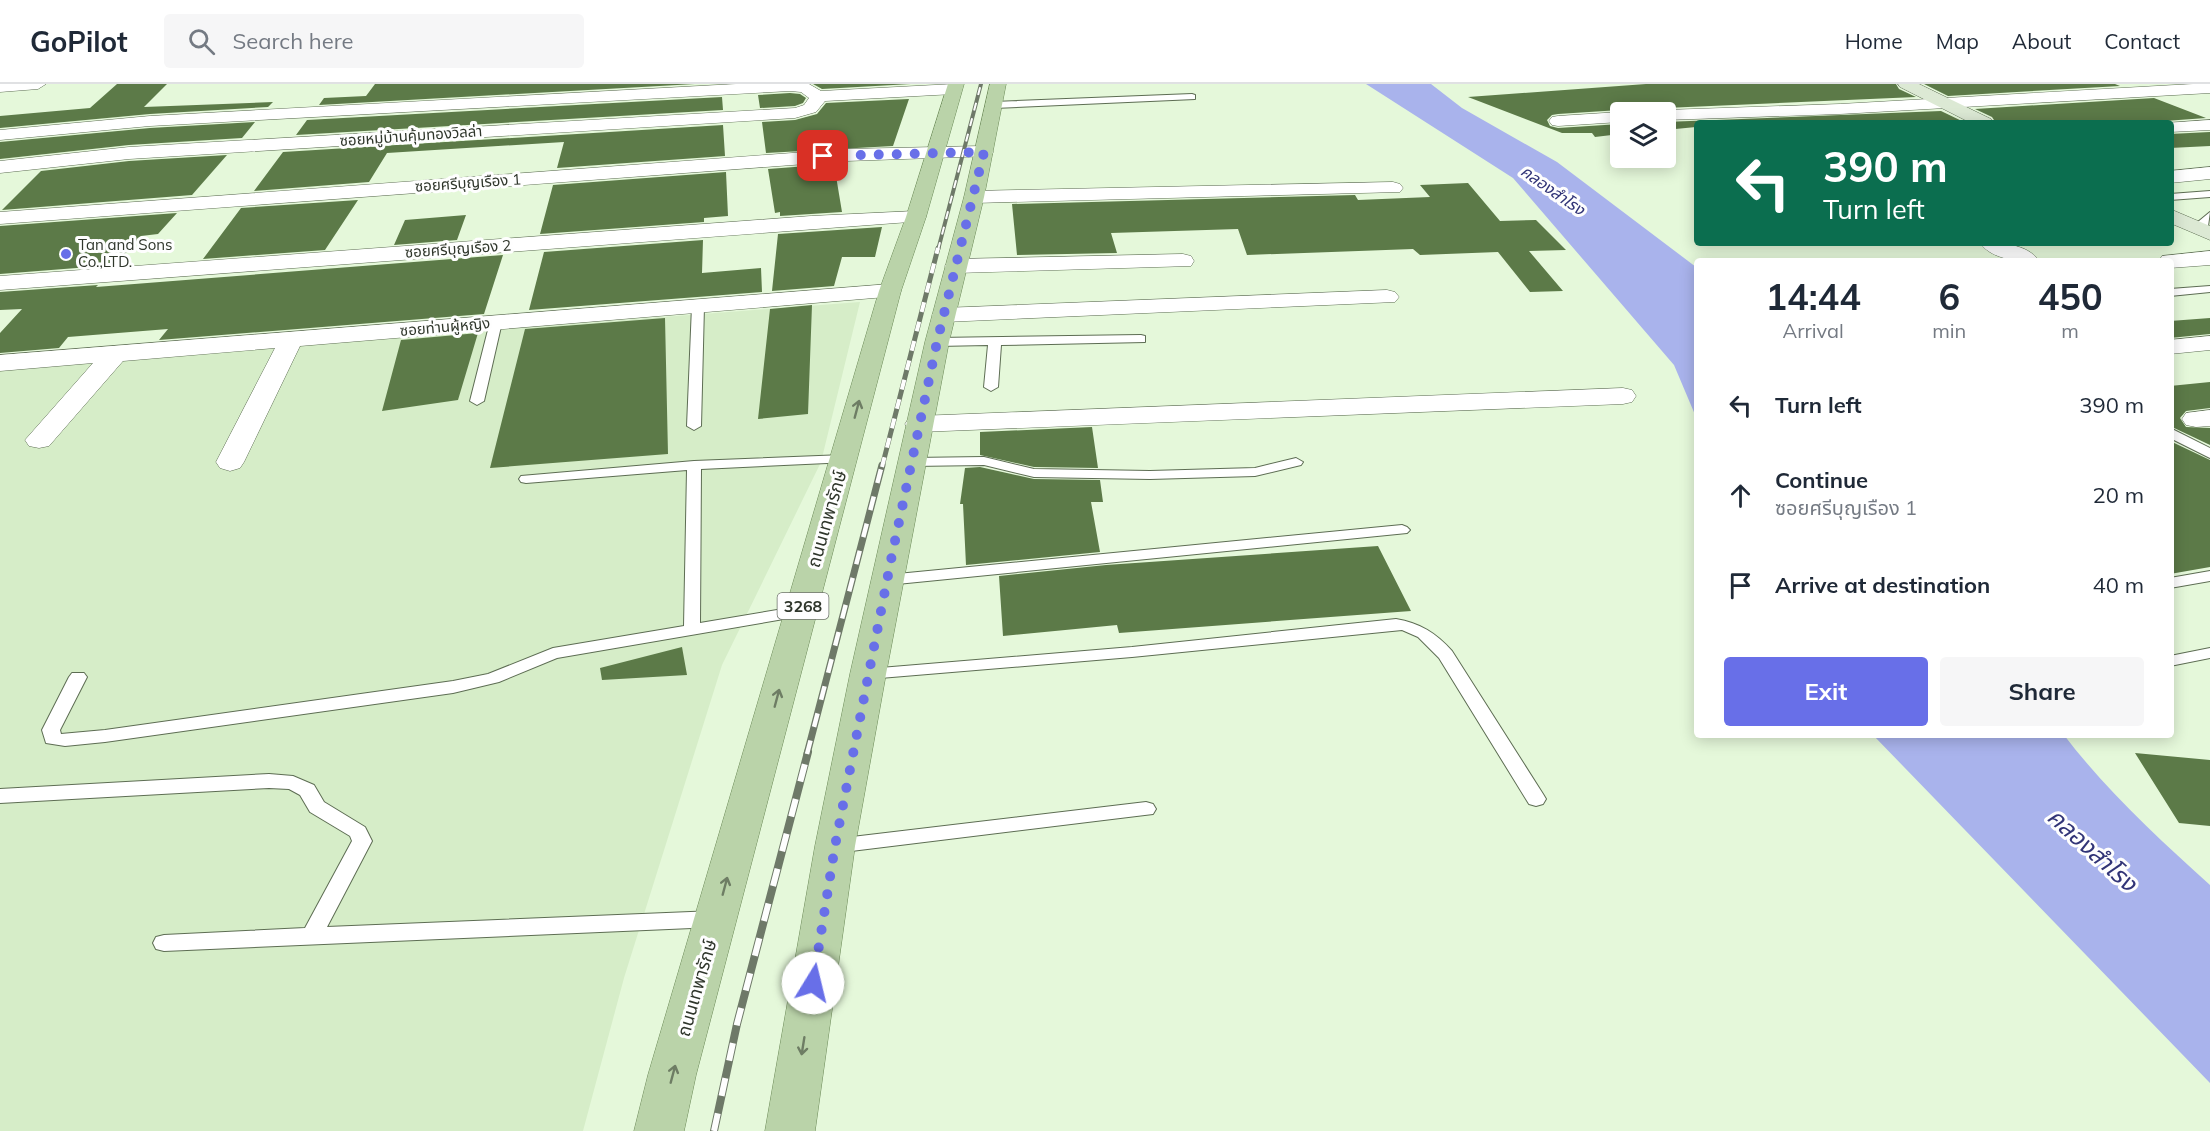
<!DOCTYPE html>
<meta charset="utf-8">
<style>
:root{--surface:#fff;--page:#f6f6f7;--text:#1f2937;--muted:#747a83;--line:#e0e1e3;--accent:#686fe8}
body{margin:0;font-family:Mulish,"Noto Sans Thai",sans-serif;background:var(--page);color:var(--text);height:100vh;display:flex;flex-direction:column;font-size:22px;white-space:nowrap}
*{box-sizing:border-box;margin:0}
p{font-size:20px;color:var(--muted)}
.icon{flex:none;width:33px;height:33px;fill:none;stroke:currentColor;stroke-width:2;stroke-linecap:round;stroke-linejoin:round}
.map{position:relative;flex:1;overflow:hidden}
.drawer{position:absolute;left:1694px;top:174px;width:480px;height:480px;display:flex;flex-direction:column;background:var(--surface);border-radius:6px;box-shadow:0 3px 15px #0003}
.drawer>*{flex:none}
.guide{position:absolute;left:1694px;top:36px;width:480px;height:126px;border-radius:6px;box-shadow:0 3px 15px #0003;background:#0b6e4f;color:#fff;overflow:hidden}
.buttons{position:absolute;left:1610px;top:18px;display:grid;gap:12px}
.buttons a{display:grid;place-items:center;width:66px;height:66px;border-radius:6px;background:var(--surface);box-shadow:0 3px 15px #0003;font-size:30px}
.pin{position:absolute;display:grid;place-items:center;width:51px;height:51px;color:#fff;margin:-26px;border-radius:12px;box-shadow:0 3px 9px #0006}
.me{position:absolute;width:66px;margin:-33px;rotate:9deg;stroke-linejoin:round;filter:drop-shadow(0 0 4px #0008)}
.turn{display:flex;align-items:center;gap:21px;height:126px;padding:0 30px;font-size:27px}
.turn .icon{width:78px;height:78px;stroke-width:2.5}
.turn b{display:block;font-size:42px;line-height:51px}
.eta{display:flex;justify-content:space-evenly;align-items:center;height:102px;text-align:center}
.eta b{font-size:36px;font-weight:700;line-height:42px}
.cta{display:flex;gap:12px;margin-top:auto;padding:12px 30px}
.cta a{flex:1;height:69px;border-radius:6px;background:var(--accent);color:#fff;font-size:24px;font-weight:700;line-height:69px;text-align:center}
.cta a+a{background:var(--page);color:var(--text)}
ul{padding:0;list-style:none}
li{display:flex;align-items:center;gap:18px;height:90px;padding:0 30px}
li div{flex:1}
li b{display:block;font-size:22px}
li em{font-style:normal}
header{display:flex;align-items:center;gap:36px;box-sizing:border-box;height:84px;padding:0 30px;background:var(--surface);border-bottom:2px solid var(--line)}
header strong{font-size:28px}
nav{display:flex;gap:33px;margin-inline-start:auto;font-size:21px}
.search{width:420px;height:54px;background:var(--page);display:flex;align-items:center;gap:15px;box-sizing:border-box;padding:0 21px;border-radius:6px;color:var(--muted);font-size:22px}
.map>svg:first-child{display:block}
.built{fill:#d6edc8}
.water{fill:#a9b3ec}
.building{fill:#5c7a48}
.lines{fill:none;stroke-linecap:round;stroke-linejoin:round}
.lane-casing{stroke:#5d6d53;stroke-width:2}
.street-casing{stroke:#5d6d53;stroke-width:1}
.secondary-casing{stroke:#5d6d53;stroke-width:1}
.primary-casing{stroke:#6b8957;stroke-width:1}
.lane{fill:#fff;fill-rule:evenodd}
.street{fill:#fff;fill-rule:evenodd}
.secondary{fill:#dce9d4;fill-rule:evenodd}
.primary{fill:#bad3a9;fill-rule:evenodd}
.rail-far3-casing{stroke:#6e7968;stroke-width:4}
.rail-far2-casing{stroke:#6e7968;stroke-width:5}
.rail-far1-casing{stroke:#6e7968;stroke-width:7}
.rail-casing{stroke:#6e7968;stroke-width:8}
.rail-far3{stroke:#fefefe;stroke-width:2;stroke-dasharray:8;stroke-linecap:butt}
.rail-far2{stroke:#fefefe;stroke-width:4;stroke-dasharray:10;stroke-linecap:butt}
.rail-far1{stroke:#fefefe;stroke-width:4.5;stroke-dasharray:14;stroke-linecap:butt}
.rail{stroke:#fefefe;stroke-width:6;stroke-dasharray:18;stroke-linecap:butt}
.oneway{stroke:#6e7d64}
.route{stroke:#686fe8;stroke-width:10;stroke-dasharray:0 18}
.poi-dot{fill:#686fe8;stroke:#fefefe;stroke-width:2}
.labels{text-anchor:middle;stroke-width:6;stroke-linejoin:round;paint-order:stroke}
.far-street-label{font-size:15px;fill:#2f362b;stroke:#fefefe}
.far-poi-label{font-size:15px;fill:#2f362b;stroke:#fefefe;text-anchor:start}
.far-water-label{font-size:16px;font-style:italic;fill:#313477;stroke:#fefefe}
.shield{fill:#fefefe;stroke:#6d726a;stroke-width:1.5}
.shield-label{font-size:16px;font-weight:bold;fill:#2f362b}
.street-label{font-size:18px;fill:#2f362b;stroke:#fefefe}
.near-water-label{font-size:24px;font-style:italic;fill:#313477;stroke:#fefefe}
</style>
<header>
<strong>GoPilot</strong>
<div class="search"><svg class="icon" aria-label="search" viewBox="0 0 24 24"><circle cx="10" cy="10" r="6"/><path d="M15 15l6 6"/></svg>Search here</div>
<nav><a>Home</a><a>Map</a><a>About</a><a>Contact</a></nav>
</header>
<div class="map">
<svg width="2210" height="1047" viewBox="0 0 2210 1047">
<rect width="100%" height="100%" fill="#e5f8da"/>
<path class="built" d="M860,218L821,378L722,581L624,894L583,1047H0V284Z"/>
<path class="water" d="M1366,0H1431L1462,24L1557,78L1696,183V333L1674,281L1513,94Z
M1873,651H2064C2106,706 2159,755 2210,801V999Z"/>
<path class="building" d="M117,0H167L144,23L273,18L268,23L150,30L0,44V32L90,24Z
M375,0H695L319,21L324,14L366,12Z
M813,0H911L822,5Z
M1646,0H1896L1899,5L1916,13L1665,24L1656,28H1622L1620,26L1558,30L1552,31L1547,36L1550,42L1558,44L1620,40V50L1595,53L1592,49H1562L1468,13Z
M1924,0H2115L2120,2L1948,12Z
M790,9L800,10L806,14L803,19L795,22L760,24L758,11Z
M722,13L723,26L296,51L307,36Z
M2154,14L2206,34L2165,37L2163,39H1996L1992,33L1975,25Z
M909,15L893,62L766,69L762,38L795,36L817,30L826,19Z
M1941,27L1966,39H1696V43L1665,46V38Z
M255,38L242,54L129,61L0,75V58L150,44Z
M723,41L725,72L557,84L564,58L387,69L369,98L254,107L283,68Z
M2210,48V62L2170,64V50Z
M227,71L192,111L2,126L41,87L129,77Z
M834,80L842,128L780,132V128L775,129L768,85Z
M726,88L728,132L704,134V138L540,150L553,101Z
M1468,99L1500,137L1536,136L1566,166L1529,167L1563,207L1530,208L1498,168L1420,171L1413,165L1247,171L1238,145L1111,149L1117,169L1017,171L1012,120L1355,111L1358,116L1430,113L1420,101Z
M358,116L325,166L203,175L241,124Z
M177,129L158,150L141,152L115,181L0,190V142Z
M466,131L457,156L394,161L405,136Z
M882,143L875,173H842L834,202L772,207L778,150Z
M703,156L702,189L761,184L762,208L529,226L544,168Z
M503,171L484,230L159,256L168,245L68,253L59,264L0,269V249L22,225L0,226V208L98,201L96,203Z
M812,221L808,330L758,335L770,225Z
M665,234L668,370L490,384L525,245Z
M2210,234V250L2170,254V237Z
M478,249L458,316L382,327L401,256Z
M2210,298V324L2186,327L2180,334L2186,343L2210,344V361L2170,342V302Z
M1092,343L1098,384L1034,383L980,371V348Z
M2170,357L2210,376V483L2170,490Z
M980,383L1034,395L1100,396L1103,418H1091L1100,468L966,481L963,420H960L965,384Z
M1378,462L1411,527L1119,549L1117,541L1003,552L999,492L1106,481Z
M682,563L687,591L602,596L600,584Z
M2135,669L2210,676V742L2179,739Z"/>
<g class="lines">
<g class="lane-casing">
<path id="lane" d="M1192,10L1195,11V15L994,24L990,21L994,18Z
M2210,107V113L2170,116V110Z
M2210,128L2208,142L2201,146H2193V142Z
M2210,202V208L2170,212V205Z
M698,218L704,222L701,342L694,346L687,342L692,222Z
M496,234L502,238L484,317L477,321L470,317L490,238Z
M1141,251L1145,252V258L1001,261L998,303L991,307L984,303L988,261L937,262L931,258L937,254Z
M2170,344L2210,364V374L2170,354Z
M844,371L851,375L849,378L701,385L700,539L801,522L807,523L809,527L807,531L557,574L499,598L453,609L105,658L65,662L46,659L42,646L69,593L72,589H84L87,593L60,646L61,650L105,646L453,597L488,590L553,564L684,542L687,386L526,399L521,398L519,395L521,392L694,377Z
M984,373L1034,385L1150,387L1255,384L1296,374L1303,378L1301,381L1255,392L1150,395L1034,393L984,381L912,382L905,378L912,374Z
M1402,441L1407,443L1410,446L1407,449L887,501L879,496L887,491Z
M2210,487V497L2170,504V494Z
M1396,535C1420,539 1436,549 1452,567L1543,710L1546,715L1543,720L1536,722L1529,720L1439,574L1418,553L1402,546L1132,573L868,595L862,594L859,590L862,586L868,585L1132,563Z
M2210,564V574L2170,582V572Z
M269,690L293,692L314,701L324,718L365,743L372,757L327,843L715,827L723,829L726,835L723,841L715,843L164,867L156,865L153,859L156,853L164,851L305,844L352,757L350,752L310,728L300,711L289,705L269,704L0,719V705Z
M1146,718L1153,720L1156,725L1153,730L835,769L828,767L825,762L828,757L835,755Z"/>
</g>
<g class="street-casing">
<path id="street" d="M0,0H46L38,5L0,8Z
M736,0H809L821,7L954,0L962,5L954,10L825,17L816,28L795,34L129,75L0,89V77L129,63L795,24L804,21L809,14L801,8L790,7L150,42L0,56V46L150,32Z
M2193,0H2210V9L1840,30L1665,36V28H1658L1665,26L1840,20Z
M1620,28H1623H1620V38L1558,42L1552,41L1549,37L1552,33L1558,32Z
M2210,36V46L2170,48V39H2165Z
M984,62L991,64L993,68L991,72L846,77L0,140V128L846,65Z
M2210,83V95L2170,99V87Z
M1393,98L1400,100L1403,104L1400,108L974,119L967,117L964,113L967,109L974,107Z
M916,127L923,129L926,133L923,137L0,206V192L811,132Z
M1980,159C2000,159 2027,159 2039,177C2020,177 1993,177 1980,159Z
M2210,167V181L2170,184V177H2159L2162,172Z
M1183,170L1191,172L1194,177L1191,182L956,189L948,187L945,182L948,177L956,175Z
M890,200L898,202L901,207L898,212L300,262L244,378L240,384L230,387L220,384L216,378L275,264L123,277L49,362L39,364L29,362L25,356L93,279L0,287V271Z
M1387,206L1395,208L1399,213L1395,218L944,238L936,236L932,231L936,226L944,224Z
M2210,252V266L2170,270V256Z
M1623,304L1632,306L1636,312L1632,318L1623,320L919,348L909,346L905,340L909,334L919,332Z
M2210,326V342L2196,343L2186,341L2182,335L2186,329Z"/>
</g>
<g class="secondary-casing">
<path id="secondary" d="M1898,0H1919L1991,35L1994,39H1971L1900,3Z
M2170,125L2210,142V156L2170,139Z"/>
</g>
<g class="primary-casing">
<path id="primary" d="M948,0H964L926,133L901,207L696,991L684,1047H634L648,991L879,207L906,133Z
M990,0H1006L984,113L949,258L886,590L855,762L815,1047H765L815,762L850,590L925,258L964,113Z"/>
</g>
<use href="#lane" class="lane"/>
<use href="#street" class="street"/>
<use href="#secondary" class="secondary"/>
<use href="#primary" class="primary"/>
<g class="rail-far3-casing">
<path id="rail-far3" d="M938,166L981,0"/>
</g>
<g class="rail-far2-casing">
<path id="rail-far2" d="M882,383L938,164"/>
</g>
<g class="rail-far1-casing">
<path id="rail-far1" d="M807,670L882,381"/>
</g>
<g class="rail-casing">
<path id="rail" d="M714,1047L737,940L808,668"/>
</g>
<use href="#rail-far3" class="rail-far3"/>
<use href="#rail-far2" class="rail-far2"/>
<use href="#rail-far1" class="rail-far1"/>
<use href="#rail" class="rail"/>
</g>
<defs><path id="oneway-shaft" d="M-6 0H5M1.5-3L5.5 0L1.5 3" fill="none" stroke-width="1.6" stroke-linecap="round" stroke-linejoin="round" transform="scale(1.5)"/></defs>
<g class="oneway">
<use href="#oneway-shaft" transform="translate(857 325) rotate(-75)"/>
<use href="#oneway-shaft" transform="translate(777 614) rotate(-75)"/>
<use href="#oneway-shaft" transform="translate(725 802) rotate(-75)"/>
<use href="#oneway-shaft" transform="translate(803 962) rotate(99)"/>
<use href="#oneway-shaft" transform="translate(673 990) rotate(-75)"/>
</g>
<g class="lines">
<path class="route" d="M813,899L835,762L891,476L937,258L984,68L823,72"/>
</g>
<circle class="poi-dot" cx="66" cy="170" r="6"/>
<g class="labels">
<g class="far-street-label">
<text transform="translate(411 52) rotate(-4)" y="5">ซอยหมู่บ้านคุ้มทองวิลล่า</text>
<text transform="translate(468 99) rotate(-4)" y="5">ซอยศรีบุญเรือง 1</text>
<text transform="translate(458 165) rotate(-4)" y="5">ซอยศรีบุญเรือง 2</text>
<text transform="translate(445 243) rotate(-5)" y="5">ซอยท่านผู้หญิง</text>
</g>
<g class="far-poi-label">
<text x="78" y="166">Tan and Sons<tspan x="78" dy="17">Co.,LTD.</tspan></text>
</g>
<g class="far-water-label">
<text transform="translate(1553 106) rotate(35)" y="6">คลองสำโรง</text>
</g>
<rect class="shield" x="777.5" y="509" width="51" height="26" rx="4.5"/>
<g class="shield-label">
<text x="803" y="528">3268</text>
</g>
<g class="street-label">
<text transform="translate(827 435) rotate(-74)" y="6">ถนนเทพารักษ์</text>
<text transform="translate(697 904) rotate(-74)" y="6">ถนนเทพารักษ์</text>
</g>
<g class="near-water-label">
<text transform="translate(2092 766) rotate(42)" y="8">คลองสำโรง</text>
</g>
</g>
</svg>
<div class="buttons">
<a><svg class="icon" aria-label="layers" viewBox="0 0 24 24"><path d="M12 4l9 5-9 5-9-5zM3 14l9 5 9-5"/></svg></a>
</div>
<div class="pin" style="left:823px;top:72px;background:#d93025"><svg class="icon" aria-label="arrive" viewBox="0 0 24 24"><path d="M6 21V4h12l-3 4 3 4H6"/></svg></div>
<svg class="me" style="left:813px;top:899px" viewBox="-20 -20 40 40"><circle r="19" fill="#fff"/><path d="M0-13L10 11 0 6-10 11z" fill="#686fe8"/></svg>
<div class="guide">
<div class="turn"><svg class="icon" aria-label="left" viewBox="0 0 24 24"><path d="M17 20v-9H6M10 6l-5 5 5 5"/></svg><div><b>390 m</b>Turn left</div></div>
</div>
<section class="drawer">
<div class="eta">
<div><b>14:44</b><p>Arrival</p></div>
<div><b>6</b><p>min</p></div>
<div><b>450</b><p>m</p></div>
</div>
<ul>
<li><svg class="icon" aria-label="left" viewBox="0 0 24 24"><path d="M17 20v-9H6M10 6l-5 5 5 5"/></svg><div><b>Turn left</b></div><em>390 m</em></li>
<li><svg class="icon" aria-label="ahead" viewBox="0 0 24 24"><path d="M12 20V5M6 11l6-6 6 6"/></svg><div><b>Continue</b><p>ซอยศรีบุญเรือง 1</p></div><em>20 m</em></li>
<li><svg class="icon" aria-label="arrive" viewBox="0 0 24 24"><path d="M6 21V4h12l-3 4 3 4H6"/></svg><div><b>Arrive at destination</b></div><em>40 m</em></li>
</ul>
<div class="cta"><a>Exit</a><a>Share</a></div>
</section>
</div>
